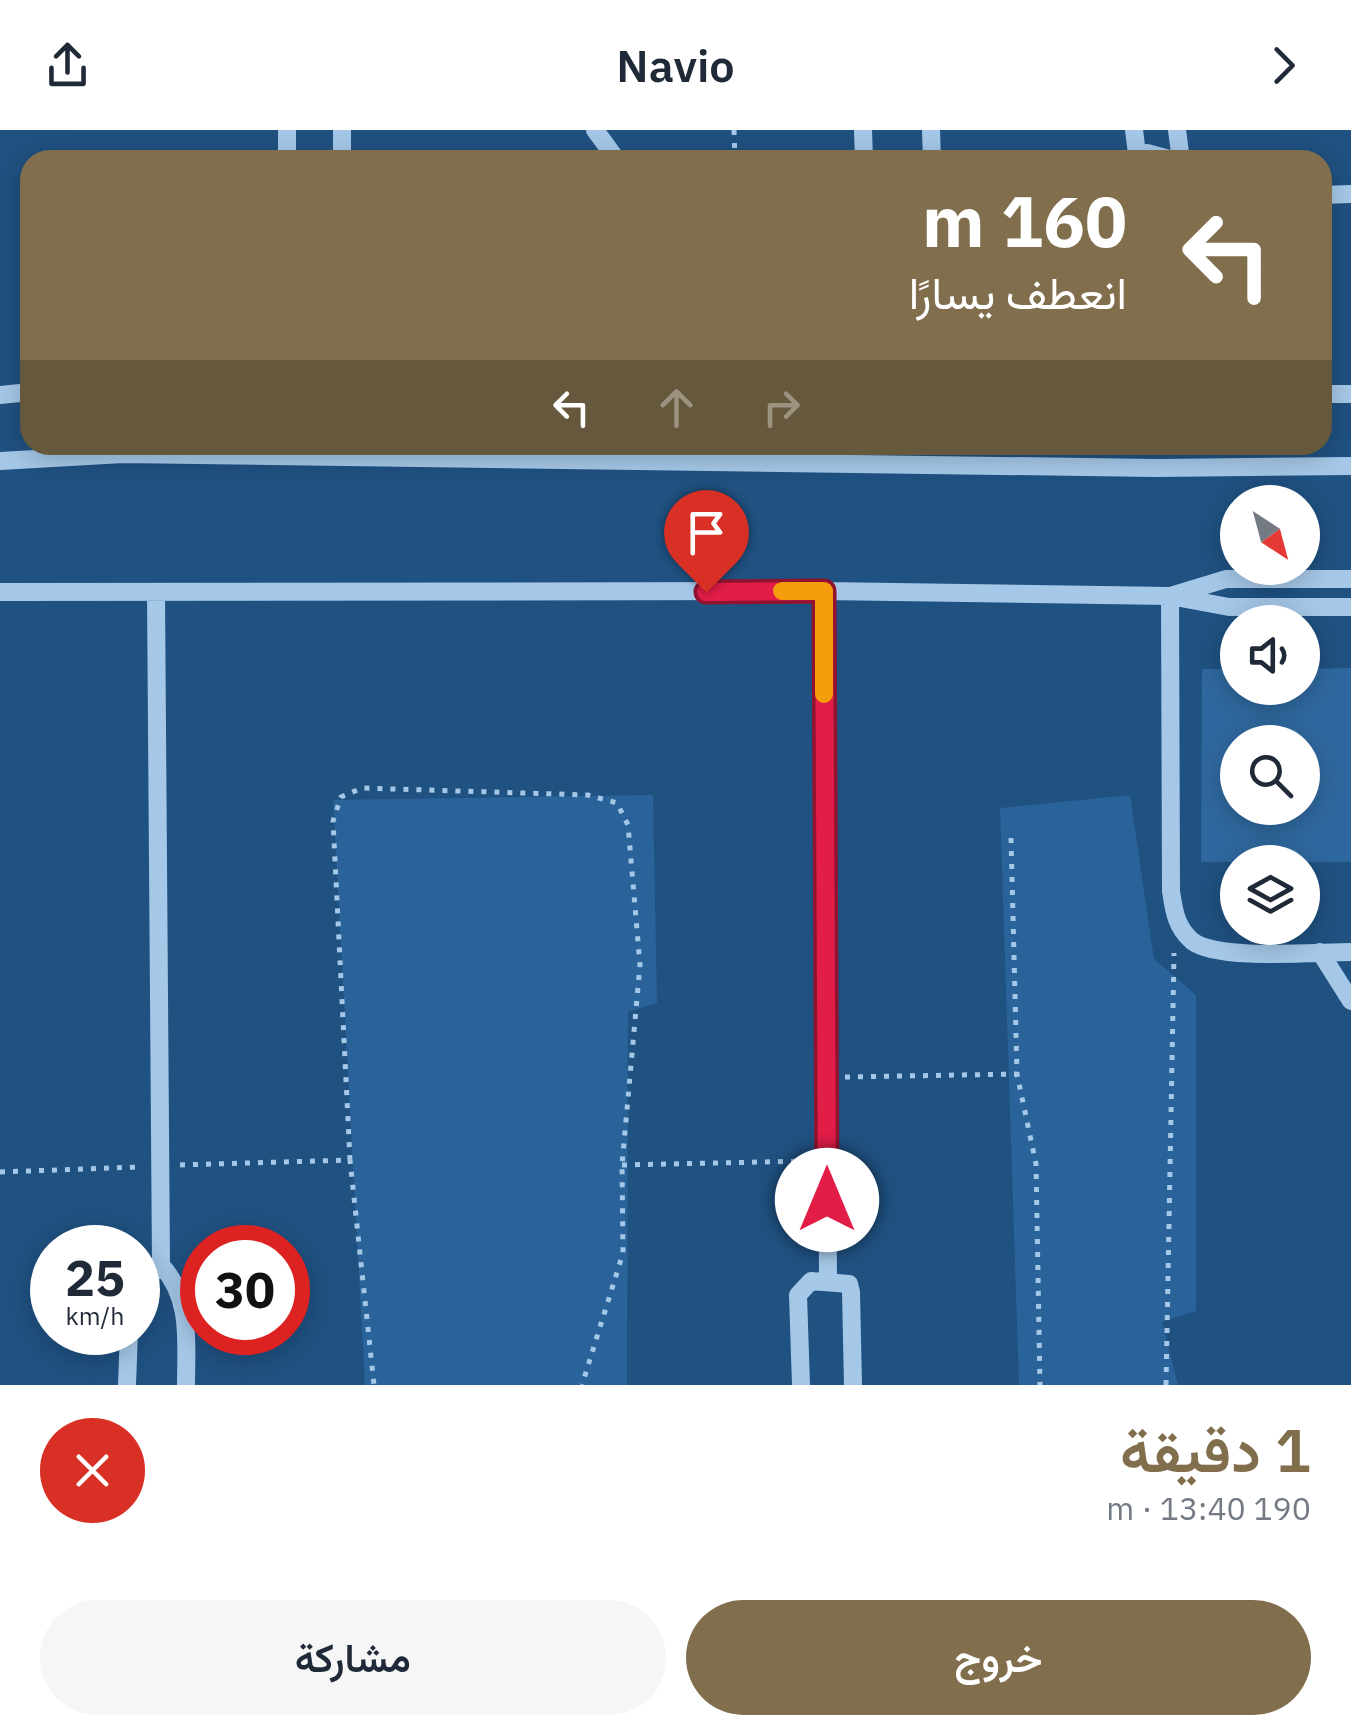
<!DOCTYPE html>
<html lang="ar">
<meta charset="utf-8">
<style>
:root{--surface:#fff;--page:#f6f6f7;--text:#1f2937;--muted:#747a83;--accent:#806e4c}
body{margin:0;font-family:"IBM Plex Sans",Vazirmatn,sans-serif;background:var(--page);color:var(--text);direction:rtl;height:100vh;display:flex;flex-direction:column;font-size:38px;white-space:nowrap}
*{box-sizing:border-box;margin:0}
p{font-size:32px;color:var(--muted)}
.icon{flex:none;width:55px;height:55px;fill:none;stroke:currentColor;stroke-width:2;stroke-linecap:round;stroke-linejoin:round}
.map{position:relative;height:1255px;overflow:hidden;direction:ltr}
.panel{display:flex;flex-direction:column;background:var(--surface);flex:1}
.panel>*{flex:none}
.guide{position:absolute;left:20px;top:20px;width:1312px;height:305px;border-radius:30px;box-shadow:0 5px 25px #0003;direction:rtl;background:#806e4c;color:#fff;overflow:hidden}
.needle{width:65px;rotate:144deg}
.controls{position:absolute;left:1220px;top:355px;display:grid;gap:20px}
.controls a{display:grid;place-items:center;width:100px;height:100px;border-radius:50%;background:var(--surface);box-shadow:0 5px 25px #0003;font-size:50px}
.speed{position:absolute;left:30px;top:1095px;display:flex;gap:20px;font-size:50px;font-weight:700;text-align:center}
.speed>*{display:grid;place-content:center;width:130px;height:130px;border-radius:50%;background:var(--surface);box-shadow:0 5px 25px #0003;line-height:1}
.speed small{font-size:25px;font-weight:400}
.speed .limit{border:15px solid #d22;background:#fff;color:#111}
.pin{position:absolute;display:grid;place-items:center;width:85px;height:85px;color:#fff;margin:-102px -42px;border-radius:50% 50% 50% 0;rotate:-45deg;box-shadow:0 0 10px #0007}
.pin .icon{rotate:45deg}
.me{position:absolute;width:110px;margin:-55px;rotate:0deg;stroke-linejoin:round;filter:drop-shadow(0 0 8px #0008)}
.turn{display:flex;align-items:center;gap:35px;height:210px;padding:0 40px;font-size:45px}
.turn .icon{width:130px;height:130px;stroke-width:2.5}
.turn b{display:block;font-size:70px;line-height:85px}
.lanes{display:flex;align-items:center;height:95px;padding:0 40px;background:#0003;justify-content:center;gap:50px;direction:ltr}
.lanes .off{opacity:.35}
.round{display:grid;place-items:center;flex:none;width:105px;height:105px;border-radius:52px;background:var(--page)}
.head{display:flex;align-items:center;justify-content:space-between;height:170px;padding:0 40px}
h1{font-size:60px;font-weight:600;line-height:75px;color:var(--accent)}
.action{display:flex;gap:20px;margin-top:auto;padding:20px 40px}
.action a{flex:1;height:115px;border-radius:60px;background:var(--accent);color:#fff;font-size:40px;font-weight:600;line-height:115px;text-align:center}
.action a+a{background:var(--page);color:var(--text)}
header{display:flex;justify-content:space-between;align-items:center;height:130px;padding:0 40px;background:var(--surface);font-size:45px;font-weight:600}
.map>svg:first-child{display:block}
.green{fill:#296399}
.building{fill:#2f689e;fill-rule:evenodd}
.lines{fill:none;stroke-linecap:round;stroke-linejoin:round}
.path{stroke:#a5c8e8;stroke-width:5;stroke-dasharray:5 8;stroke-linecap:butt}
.minor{stroke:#a5c8e8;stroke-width:18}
.route-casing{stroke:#92132f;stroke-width:25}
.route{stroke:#e11d48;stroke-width:18}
.slow{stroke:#f59e0b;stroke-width:18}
</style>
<header><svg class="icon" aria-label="forward" viewBox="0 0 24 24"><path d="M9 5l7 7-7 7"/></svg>Navio<svg class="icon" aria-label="share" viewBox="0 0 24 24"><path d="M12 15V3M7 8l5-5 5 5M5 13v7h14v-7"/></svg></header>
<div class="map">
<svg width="1351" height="1255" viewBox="0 0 1351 1255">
<rect width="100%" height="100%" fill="#1f5181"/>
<path class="green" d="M653,665L657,873L628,882L627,1255H365L333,670Z
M1130,665L1154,829L1196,865V1181L1162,1192L1178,1255H1019L1000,678Z"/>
<path class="building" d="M1351,538V732H1201L1202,539H1238V558H1302V539ZM1238,612H1302V678H1238Z"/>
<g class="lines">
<path class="path" d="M734,0L735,30
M1011,708L1017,944L1036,1034L1040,1255
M845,947L1017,944
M350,1030L333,691L341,667L362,658L588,665L617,673L628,695L640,835L622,1035L623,1123L582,1255
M180,1035L350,1030L374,1255
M622,1035L809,1031
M0,1042L139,1037
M1166,1255L1174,823"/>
<path class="minor" d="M342,0V30
M595,0L617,30
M863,0L864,30
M931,0L932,30
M1134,0L1137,24
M1177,0L1181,30
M287,30V0
M1127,30L1147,23L1173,30
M1322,65L1351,64
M1322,264H1351
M0,265L30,262
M0,331L123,324L1156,338L1351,336
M824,461L828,1150
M0,462L824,461L1170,466L1229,477H1351
M156,463L161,1135
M1170,466L1171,761C1174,781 1176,797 1192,811C1218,831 1316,822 1351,822
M1170,466L1226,449H1351
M1320,822L1351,871
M138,1158L161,1135C192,1169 186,1211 186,1255
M127,1255L129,1202
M801,1255L798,1165L811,1151L849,1154L851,1162L853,1255"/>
</g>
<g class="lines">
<g class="route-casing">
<path id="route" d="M706,462L824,461L827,1070"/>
</g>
<use href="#route" class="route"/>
<path class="slow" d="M782,461H824V564"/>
</g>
</svg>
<div class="controls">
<a><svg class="needle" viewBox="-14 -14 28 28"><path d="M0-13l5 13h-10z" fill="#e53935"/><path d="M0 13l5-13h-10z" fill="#747a83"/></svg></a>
<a><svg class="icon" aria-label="sound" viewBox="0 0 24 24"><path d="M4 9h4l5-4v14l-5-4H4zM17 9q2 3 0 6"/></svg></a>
<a><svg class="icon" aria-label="search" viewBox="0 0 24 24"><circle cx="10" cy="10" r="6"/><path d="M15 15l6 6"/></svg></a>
<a><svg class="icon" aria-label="layers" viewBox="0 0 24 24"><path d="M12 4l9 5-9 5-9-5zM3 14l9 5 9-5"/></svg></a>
</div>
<div class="speed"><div>25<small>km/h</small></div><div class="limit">30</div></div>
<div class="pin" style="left:706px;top:462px;background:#d93025"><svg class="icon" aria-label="arrive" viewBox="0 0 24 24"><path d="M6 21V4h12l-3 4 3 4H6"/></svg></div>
<svg class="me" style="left:827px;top:1070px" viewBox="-20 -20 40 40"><circle r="19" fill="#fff"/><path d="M0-13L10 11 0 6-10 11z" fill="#e11d48"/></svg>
<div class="guide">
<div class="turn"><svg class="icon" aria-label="left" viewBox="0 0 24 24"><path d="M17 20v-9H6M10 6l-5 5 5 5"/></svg><div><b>160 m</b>انعطف يسارًا</div></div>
<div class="lanes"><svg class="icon" aria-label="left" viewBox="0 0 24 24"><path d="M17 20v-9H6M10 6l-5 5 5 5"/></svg><svg class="icon off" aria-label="ahead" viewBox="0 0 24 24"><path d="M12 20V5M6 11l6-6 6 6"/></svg><svg class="icon off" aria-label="right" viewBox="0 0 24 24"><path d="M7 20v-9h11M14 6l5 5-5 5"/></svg></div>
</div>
</div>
<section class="panel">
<div class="head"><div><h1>1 دقيقة</h1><p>190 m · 13:40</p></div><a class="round" style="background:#d93025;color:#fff"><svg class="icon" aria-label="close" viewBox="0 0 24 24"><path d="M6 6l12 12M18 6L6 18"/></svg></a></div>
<div class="action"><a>خروج</a><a>مشاركة</a></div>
</section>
